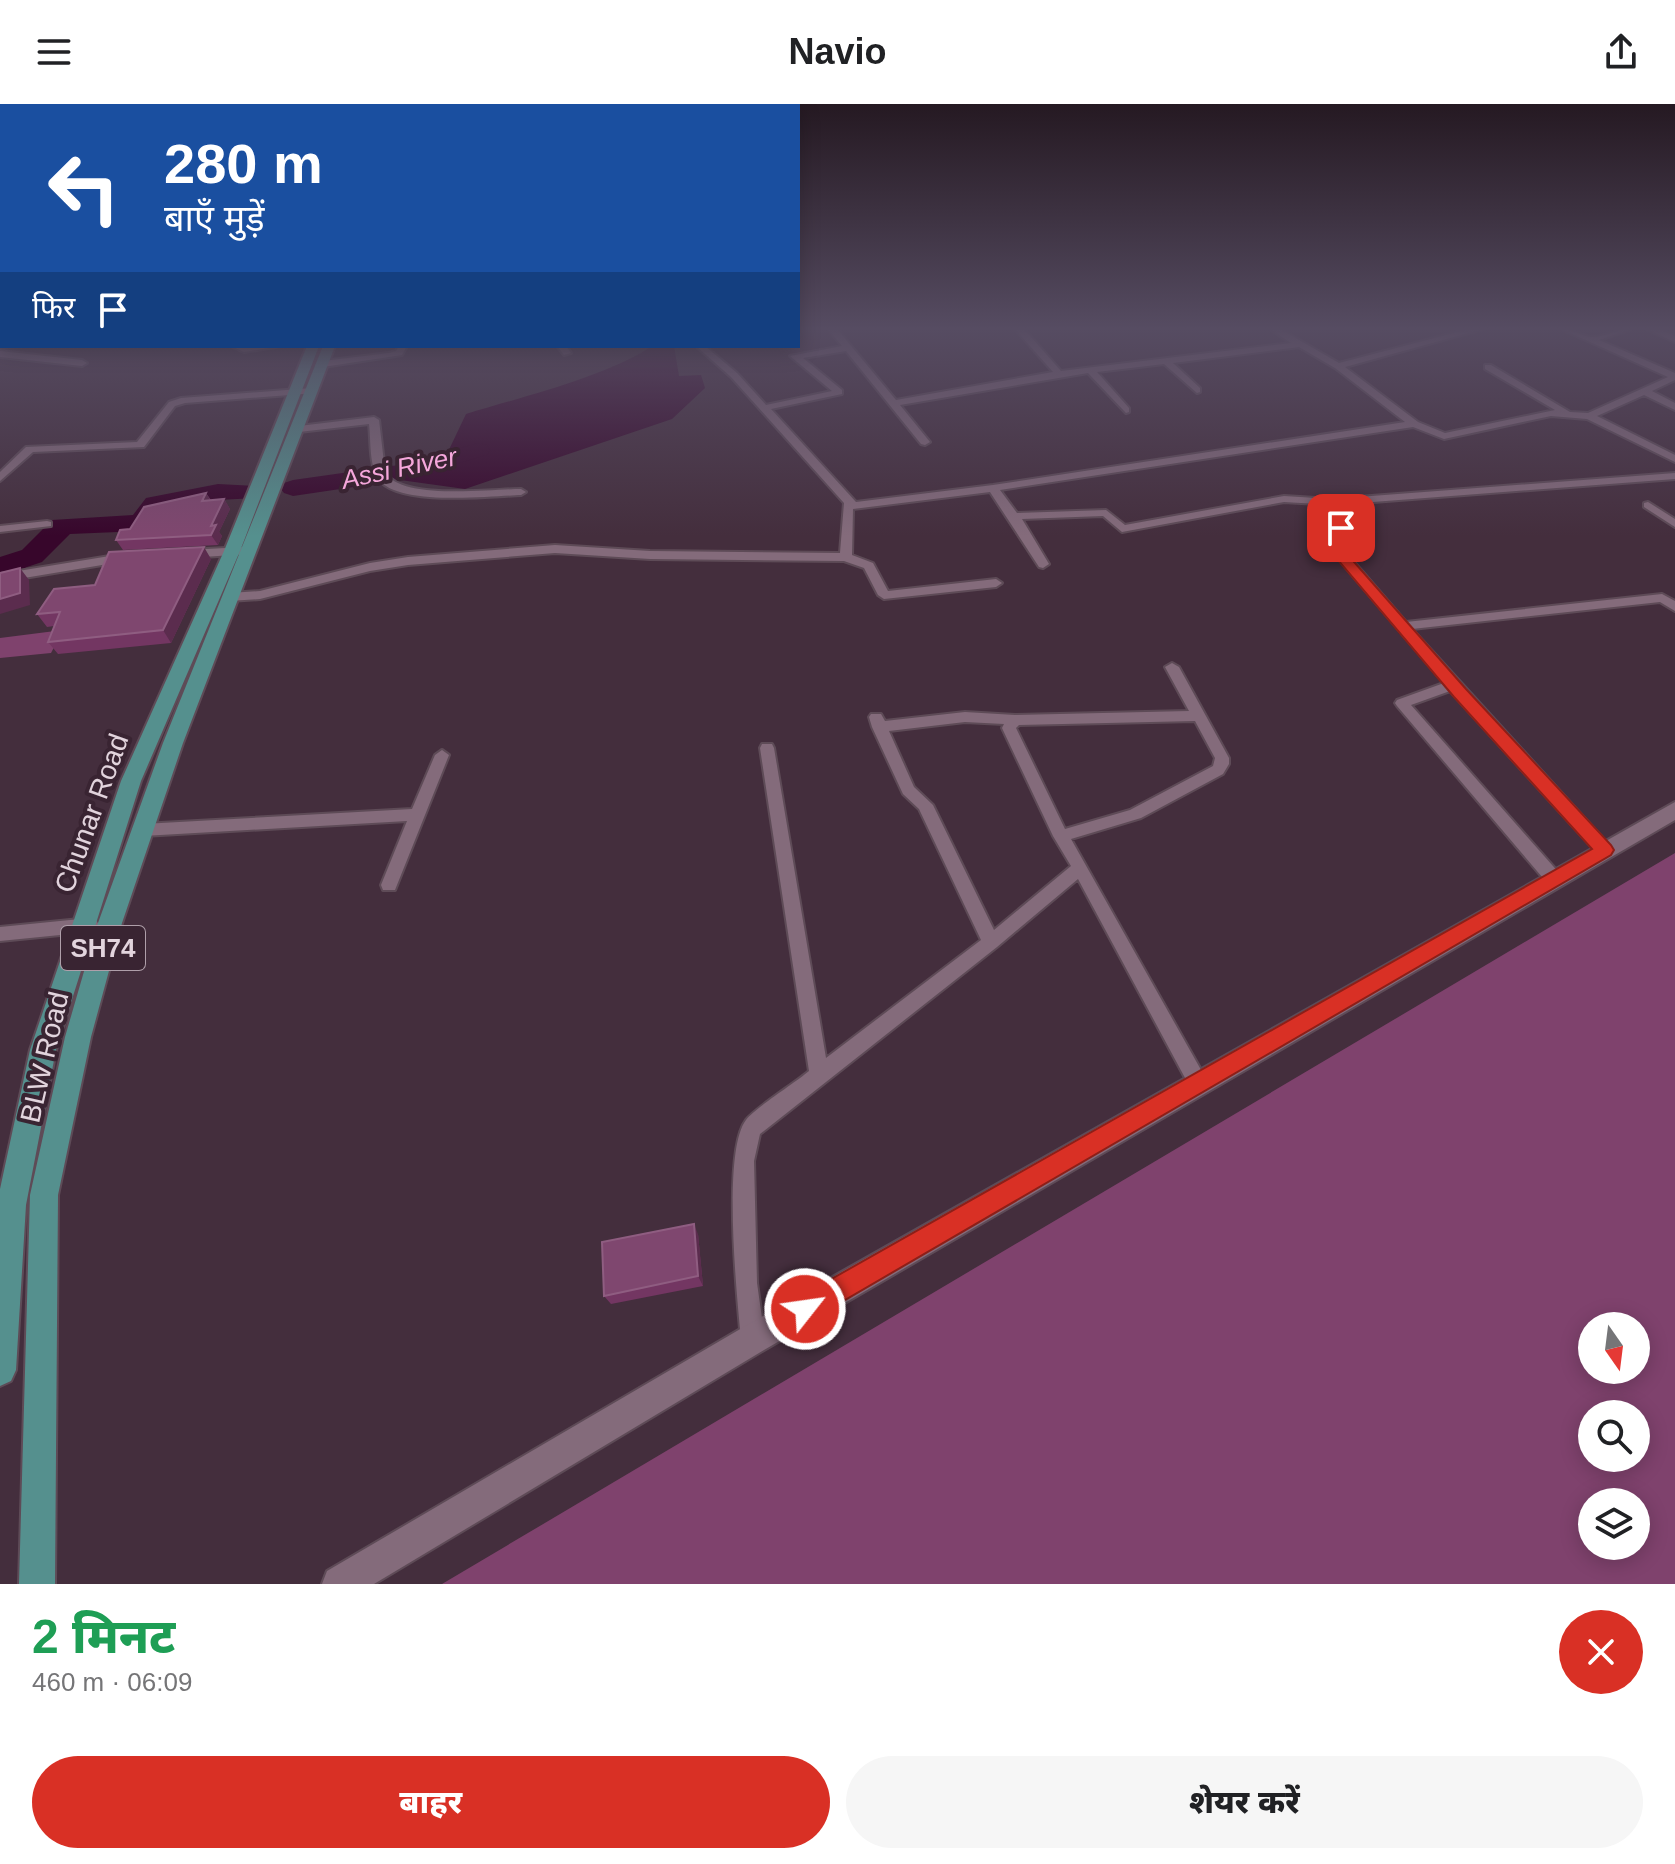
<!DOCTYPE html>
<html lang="hi">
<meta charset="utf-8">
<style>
:root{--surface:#fff;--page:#f6f6f6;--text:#202124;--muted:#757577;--accent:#d93025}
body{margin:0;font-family:Arial,"Noto Sans Devanagari",sans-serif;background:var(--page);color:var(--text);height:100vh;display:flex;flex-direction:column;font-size:30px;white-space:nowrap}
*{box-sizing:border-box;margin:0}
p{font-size:26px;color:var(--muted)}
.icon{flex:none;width:44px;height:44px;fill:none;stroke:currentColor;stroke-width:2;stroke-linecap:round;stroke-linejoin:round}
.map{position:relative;height:1480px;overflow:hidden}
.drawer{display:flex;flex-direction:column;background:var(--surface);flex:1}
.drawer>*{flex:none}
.guide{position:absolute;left:0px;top:0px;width:800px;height:244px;box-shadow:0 4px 20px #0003;background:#1a4fa0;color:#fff;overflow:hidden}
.needle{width:52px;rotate:166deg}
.controls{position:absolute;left:1578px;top:1208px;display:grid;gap:16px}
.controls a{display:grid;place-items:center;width:72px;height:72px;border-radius:50%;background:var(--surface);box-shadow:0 4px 20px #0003;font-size:40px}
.pin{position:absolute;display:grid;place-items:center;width:68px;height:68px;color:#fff;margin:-34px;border-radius:16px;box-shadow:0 4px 12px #0006}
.me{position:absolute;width:88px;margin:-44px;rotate:60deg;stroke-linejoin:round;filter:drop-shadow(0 0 6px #0008)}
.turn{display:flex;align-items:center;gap:28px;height:168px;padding:0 32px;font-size:36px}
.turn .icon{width:104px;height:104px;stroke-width:2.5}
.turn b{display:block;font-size:56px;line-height:68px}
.then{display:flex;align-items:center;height:76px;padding:0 32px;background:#0003;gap:16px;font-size:30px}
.round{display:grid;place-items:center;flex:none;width:84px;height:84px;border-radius:42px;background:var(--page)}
.head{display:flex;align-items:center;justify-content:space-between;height:136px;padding:0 32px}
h1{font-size:48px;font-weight:800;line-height:60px;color:#1e9e55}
.button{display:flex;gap:16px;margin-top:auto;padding:16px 32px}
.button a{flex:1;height:92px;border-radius:48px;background:var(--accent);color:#fff;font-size:32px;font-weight:800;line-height:92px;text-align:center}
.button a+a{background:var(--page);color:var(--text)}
header{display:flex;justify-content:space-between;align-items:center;height:104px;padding:0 32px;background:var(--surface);font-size:36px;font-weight:800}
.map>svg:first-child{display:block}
.green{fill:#7f426d;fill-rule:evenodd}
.water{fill:#37062b}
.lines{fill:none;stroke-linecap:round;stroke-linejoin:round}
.stream{stroke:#37062b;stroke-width:5}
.river{fill:#37062b;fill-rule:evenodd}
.minor-casing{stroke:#5e4b57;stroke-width:4}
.tertiary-casing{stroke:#5e4b57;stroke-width:4}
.primary-casing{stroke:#5e4b57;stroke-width:4}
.minor{fill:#846b7b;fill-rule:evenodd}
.tertiary{fill:#846b7b;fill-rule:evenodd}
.primary{fill:#55908e;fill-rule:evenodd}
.wall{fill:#733662}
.shaded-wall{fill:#5b2c4e}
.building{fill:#7f476f;stroke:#8f5d81;stroke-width:2}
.route{fill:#d93025;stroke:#8d1f18;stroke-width:2}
.labels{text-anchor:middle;stroke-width:8;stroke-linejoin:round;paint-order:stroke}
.far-water-label{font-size:26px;font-style:italic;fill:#f5a7db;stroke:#392432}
.shield{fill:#392432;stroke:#af9faa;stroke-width:2}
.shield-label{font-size:26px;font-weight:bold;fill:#e2d4dd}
.street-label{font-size:28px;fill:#e2d4dd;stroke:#392432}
</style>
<header><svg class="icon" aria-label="menu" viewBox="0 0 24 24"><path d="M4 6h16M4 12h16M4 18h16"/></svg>Navio<svg class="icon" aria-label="share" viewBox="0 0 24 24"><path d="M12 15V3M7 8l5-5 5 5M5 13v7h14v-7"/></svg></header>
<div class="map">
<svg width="1675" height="1480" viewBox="0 0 1675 1480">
<rect width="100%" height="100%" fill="#442e3d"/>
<path class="green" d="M63,526L51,549L0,554V534Z
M1675,749V1480H442ZM1592,1222H1636V1266H1592ZM1636,1310V1354H1592V1310ZM1636,1398V1442H1592V1398Z"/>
<path class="water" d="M652,242H674L679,272L701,271L705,284L672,315L465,385L400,376L446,352L466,310C521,293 606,273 652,242Z"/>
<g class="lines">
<path class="stream" d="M0,470L23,463"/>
<path class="river" d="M478,339L487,341L490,346L487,351L401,376L293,392L284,389L280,384L284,379L293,376L399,361Z
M218,380L256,382L260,388L256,394L218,396L164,406L151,425L141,427L70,430L42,458L0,472V453L22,446L52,416L133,411L146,394Z"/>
<g class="minor-casing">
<path id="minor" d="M828,225H837L896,296L1053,268L1015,225H1024L1061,267L1291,239L1270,225H1280L1339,259L1469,225H1483L1345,263L1418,318L1445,329L1555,306L1485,265V261H1491L1570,308L1588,309L1668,273L1561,225C1573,225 1583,233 1592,233C1605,233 1618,225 1631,225L1599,236L1675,269V276L1652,287L1675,299V306L1644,291L1597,312L1675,351V358L1587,315L1551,312L1444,335L1413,323L1000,386L1017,409L1106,406L1125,421L1284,392L1332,395L1675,369V375L1347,400L1348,451L1406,518L1662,490L1675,497V507L1660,498L1412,525L1610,742L1612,746L1610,750H1598L1450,587L1411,601L1560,770L1562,775L1560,780H1548L1397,602L1395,599L1397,596L1444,579L1336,452L1335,401L1284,398L1122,428L1103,412L1022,415L1049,460L1043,464L1039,463L990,388L853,405L852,451L873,459L888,487L996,475L1002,479L996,483L884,495L878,491L864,464L844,457L650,455L555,449L408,461L370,467L260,495L229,497L223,493L229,489L260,487L370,459L408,453L555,441L650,447L840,449L844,399L731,273L696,242H705L737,269L766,301L832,287L790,252L842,242ZM1299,243L1335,264L1405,318L993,381L856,398L771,305L842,290V286L803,254L846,247L921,340L925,341L930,338L900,301L1088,269L1126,309L1129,308V304L1097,268L1164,260L1197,289L1200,288V284L1173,259Z
M1646,225H1658L1675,232V238Z
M231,242H281L244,248Z
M399,242H407L402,251L323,263L318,260L323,257L389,249L396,247Z
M557,242H566L571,249L564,251Z
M0,247L82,256L87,259L82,262L0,253Z
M312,284L315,285V289L185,299L175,302L144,343L33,348L0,377V368L26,343L137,338L169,298L181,294Z
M374,313L379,316L385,367C397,397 492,385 521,385L526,388L521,391C491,392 395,403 378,374C369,360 371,336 369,320L299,328L294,325L299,322Z
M1648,398L1675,415V423L1644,403V399Z
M47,417L51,418V422L0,428V422Z
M244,443L248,444V450L188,454L182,450L188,446Z
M128,449L134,453L132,456L0,478V470Z
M1172,559L1179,563L1229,654V660L1223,670L1141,714L1071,735L1205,973L1208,979L1205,985L1198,988L1191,985L1078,775L997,843L760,1030L754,1057L757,1179L765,1235L761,1243L753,1247L745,1243L741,1235C737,1194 722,1047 746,1016C755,1004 795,979 809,967L760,644L762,640H772L774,644L826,954L981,836L919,705L903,690L872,623L869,613L871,610H881L885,617L965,608L1015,611L1189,607L1165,563ZM1195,617L1215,654L1213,662L1130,706L1065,725L1016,624L1019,621ZM965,618L1004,620L1002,624L1053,732L1071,762L994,826L933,701L914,683L889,627Z
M442,646L449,651L395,786H383L381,781L407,717L143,732L135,726L143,720L412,705L435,651Z
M90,814L96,816L99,821L96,826L90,828L0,837V823Z"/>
</g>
<g class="tertiary-casing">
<path id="tertiary" d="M1675,698V716L764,1246L374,1480H322L327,1467L742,1224Z"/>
</g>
<g class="primary-casing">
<path id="primary" d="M307,242H319L240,447L141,677L56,946L26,1101L16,1266L11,1277L0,1282V1085L30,946L121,677L224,447Z
M323,242H335L183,639L122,819L91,933L58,1091L55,1480H19L30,1091L65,933L98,819L163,639Z"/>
</g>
<use href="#minor" class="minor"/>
<use href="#tertiary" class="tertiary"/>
<use href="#primary" class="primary"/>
</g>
<path class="wall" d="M206,389L211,396L224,395L230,405L219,428L222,432L218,441L123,446L116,436L130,425Z
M211,455L171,539L58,550L48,538L54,522L47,523L37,510Z
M698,1130L703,1182L611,1200L604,1192Z"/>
<path class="shaded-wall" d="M206,389L212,399L202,397Z
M224,395L230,405L219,428L222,432L218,441L211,431V422Z
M204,443L211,455L171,539L163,526Z
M20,464L29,476L30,501L0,510V495Z
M694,1120L698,1130L703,1182L698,1172Z"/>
<path class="building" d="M206,389L202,397L224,395L211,422L216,421L211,431L116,436L120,426L130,425L144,403Z
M204,443L163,526L48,538L60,508L37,510L54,485L95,481L109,448Z
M20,464V489L0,495V469Z
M694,1120L698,1172L604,1192L602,1138Z"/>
<linearGradient id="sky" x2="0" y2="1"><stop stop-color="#251922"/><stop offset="0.52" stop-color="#564c62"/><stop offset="1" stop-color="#564c62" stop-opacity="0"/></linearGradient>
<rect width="1675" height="432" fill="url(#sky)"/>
<path class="route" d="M1337,422L1348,424V451L1466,585L1611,741L1614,746L1611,751L814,1214L805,1217L796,1214L792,1205L796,1195L1592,745L1454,593L1337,455Z"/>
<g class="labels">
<g class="far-water-label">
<text transform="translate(399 364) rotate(-12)" y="9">Assi River</text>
</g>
<rect class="shield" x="61" y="822" width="84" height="44" rx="6"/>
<g class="shield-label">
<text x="103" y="853">SH74</text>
</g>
<g class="street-label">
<text transform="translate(91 709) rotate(-70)" y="10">Chunar Road</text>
<text transform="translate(44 953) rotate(-77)" y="10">BLW Road</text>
</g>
</g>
</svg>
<div class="controls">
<a><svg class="needle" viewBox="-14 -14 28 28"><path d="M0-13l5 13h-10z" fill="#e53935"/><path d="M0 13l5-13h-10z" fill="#757577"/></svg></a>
<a><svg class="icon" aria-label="search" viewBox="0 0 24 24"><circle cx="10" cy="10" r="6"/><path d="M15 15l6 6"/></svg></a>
<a><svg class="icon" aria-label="layers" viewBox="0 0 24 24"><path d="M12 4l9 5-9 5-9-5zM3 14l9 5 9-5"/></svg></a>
</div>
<div class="pin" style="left:1341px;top:424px;background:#d93025"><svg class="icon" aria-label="arrive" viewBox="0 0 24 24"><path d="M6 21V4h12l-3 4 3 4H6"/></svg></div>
<svg class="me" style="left:805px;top:1205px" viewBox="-20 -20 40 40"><circle r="17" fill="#d93025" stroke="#fff" stroke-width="3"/><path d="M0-11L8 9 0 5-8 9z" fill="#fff"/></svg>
<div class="guide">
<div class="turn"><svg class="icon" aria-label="left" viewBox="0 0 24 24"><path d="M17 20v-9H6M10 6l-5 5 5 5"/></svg><div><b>280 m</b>बाएँ मुड़ें</div></div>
<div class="then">फिर<svg class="icon" aria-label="arrive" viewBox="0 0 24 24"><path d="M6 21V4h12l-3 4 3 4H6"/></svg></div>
</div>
</div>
<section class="drawer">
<div class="head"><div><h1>2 मिनट</h1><p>460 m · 06:09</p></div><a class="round" style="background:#d93025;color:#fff"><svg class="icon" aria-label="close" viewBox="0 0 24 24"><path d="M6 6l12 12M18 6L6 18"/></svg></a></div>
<div class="button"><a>बाहर</a><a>शेयर करें</a></div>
</section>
